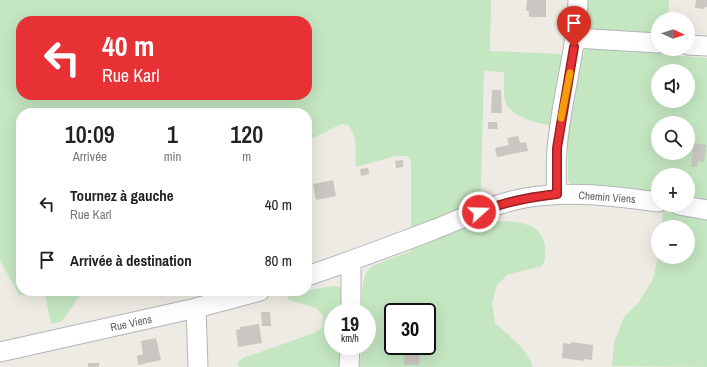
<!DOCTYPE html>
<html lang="fr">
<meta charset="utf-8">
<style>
:root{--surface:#fff;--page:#f6f6f6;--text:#222;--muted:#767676}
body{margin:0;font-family:"Archivo Narrow",sans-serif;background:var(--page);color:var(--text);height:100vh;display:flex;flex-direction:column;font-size:15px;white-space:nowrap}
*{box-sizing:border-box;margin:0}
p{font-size:13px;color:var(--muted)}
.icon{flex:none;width:22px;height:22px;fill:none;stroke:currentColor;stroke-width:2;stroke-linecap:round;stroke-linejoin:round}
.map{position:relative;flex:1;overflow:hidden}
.details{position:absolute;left:16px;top:108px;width:296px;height:188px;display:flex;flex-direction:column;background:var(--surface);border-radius:16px;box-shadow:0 4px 16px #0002}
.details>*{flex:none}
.hud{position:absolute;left:16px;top:16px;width:296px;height:84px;border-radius:16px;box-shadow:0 4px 16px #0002;background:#e73134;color:#fff;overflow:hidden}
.needle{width:26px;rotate:93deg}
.fabs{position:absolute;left:651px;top:12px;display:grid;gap:8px}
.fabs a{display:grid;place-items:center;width:44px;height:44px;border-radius:50%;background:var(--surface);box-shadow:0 4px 16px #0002;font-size:20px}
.speed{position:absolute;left:324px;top:303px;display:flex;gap:8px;font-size:20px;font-weight:700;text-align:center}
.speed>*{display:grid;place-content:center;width:52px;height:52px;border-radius:50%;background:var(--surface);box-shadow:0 4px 16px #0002;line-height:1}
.speed small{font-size:10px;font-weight:400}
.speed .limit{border:2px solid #111;border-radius:6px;background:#fff;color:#111}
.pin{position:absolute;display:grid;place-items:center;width:34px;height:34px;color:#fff;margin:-41px -17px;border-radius:50% 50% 50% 0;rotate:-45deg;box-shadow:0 0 4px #0007}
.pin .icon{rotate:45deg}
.me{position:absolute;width:44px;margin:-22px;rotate:70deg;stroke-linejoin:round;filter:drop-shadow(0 0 3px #0008)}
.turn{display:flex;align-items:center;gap:14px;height:84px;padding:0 20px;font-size:18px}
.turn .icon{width:52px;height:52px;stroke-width:2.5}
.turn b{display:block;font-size:28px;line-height:34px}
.eta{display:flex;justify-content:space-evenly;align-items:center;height:68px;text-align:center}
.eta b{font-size:24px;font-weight:600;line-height:28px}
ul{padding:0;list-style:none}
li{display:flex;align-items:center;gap:12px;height:56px;padding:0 20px}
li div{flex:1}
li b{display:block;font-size:15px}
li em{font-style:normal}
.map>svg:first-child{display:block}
.green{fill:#c4e6c1;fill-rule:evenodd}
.building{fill:#cac6c1}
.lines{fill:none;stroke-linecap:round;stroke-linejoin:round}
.minor-casing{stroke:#b1b5b9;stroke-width:21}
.minor{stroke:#fff;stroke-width:19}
.route-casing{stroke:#962022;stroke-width:10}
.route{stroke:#e73134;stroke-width:7}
.slow{stroke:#f59e0b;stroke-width:7}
.labels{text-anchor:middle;stroke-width:3.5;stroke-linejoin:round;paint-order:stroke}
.street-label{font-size:11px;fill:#5c6064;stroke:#fff}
</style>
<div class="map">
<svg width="707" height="367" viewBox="0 0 707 367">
<rect width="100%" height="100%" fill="#eeebe4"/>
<path class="green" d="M0,0H491L490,51L584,55L588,0H669L668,19H658V49H668V55L707,58V367L612,366L614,343L624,317L639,302L653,279L658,257H688V227H662L663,205H688V175H658V193L576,186L568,181V129C551,125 510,121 505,100C503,91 505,81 504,72L484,71L480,221C500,222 542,216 545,246C545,254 546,259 542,266L507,275L497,285L492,303L495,323C509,336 526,347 533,367H360L361,346H367V312H362C363,297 359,277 372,266L411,251V161L407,156H395L356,167C355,152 358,136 348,125L341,124L307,141V113H21V291H79L80,295L62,321L51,324L45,294L19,295L0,260ZM21,21H307V95H21ZM658,71H688V101H658ZM658,123H688V153H658ZM393,312H427V346H393Z
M334,286L340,287L344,292V312H333V346H343L342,367H239L237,363L243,358L314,333L322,328L323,315L316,308L289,300L287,297L303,291Z"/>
<path class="building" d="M527,0H546V17H529V11H526Z
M696,0H707V7H705L704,9L695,8Z
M492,90H501L502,113H491Z
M488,122H497L498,129H488Z
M518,136L520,143L526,142L528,151L497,157L495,148L509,145L507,138Z
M693,143L706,145L704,162L698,161L697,167H691Z
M403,160V167L396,168L395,161Z
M368,168L369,174L361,176L360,169Z
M333,180L336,196L316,200L313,184Z
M261,312H270L271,326H262Z
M390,313H393V329H388V318H390Z
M259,324L262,343L238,347L236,330L240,329V327Z
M156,338L161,360L138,365L137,356L143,354L141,341Z
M571,342L593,345L592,360L584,359V361L562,358L563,343L571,344Z
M405,349H420L419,365H404Z
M88,363H99V367H88Z"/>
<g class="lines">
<g class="minor-casing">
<path id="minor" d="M575,38L658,43
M688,45L707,46
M557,194C556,179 556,164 557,149C561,99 577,50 578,0
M679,205L707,210
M351,262V312
M307,276C349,262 391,246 433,230C463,218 493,204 525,198C568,190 615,196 658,202
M196,308L198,367
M0,352L196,308L260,291
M349,367L350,346"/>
</g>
<use href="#minor" class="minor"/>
</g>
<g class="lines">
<g class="route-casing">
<path id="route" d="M479,212C504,202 530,197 557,194V148L574,47"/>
</g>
<use href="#route" class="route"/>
<path class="slow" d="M561,118L570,73"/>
</g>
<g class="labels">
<g class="street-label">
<text transform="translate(607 197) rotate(4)" y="4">Chemin Viens</text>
<text transform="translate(131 323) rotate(-12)" y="4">Rue Viens</text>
</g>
</g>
</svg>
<div class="fabs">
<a><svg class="needle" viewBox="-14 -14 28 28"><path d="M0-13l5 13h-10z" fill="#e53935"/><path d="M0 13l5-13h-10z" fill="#767676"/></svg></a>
<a><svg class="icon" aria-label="sound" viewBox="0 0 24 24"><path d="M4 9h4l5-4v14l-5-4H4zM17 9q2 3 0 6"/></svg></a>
<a><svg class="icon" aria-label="search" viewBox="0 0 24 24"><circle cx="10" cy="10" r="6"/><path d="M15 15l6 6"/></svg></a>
<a>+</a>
<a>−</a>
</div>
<div class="speed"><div>19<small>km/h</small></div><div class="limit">30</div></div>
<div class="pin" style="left:574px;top:47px;background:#d93025"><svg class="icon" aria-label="arrive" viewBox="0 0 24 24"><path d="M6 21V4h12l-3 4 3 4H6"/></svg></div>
<svg class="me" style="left:479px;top:212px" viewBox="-20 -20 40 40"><circle r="17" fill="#e73134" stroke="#fff" stroke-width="3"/><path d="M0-11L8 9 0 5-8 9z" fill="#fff"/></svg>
<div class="hud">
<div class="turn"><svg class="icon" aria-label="left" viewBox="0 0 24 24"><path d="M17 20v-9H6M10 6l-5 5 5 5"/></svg><div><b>40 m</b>Rue Karl</div></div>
</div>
<section class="details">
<div class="eta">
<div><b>10:09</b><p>Arrivée</p></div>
<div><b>1</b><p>min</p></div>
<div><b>120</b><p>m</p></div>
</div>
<ul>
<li><svg class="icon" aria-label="left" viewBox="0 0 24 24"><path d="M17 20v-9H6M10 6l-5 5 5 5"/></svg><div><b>Tournez à gauche</b><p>Rue Karl</p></div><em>40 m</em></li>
<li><svg class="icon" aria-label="arrive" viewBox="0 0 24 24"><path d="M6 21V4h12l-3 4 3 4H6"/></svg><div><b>Arrivée à destination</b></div><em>80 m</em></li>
</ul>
</section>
</div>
